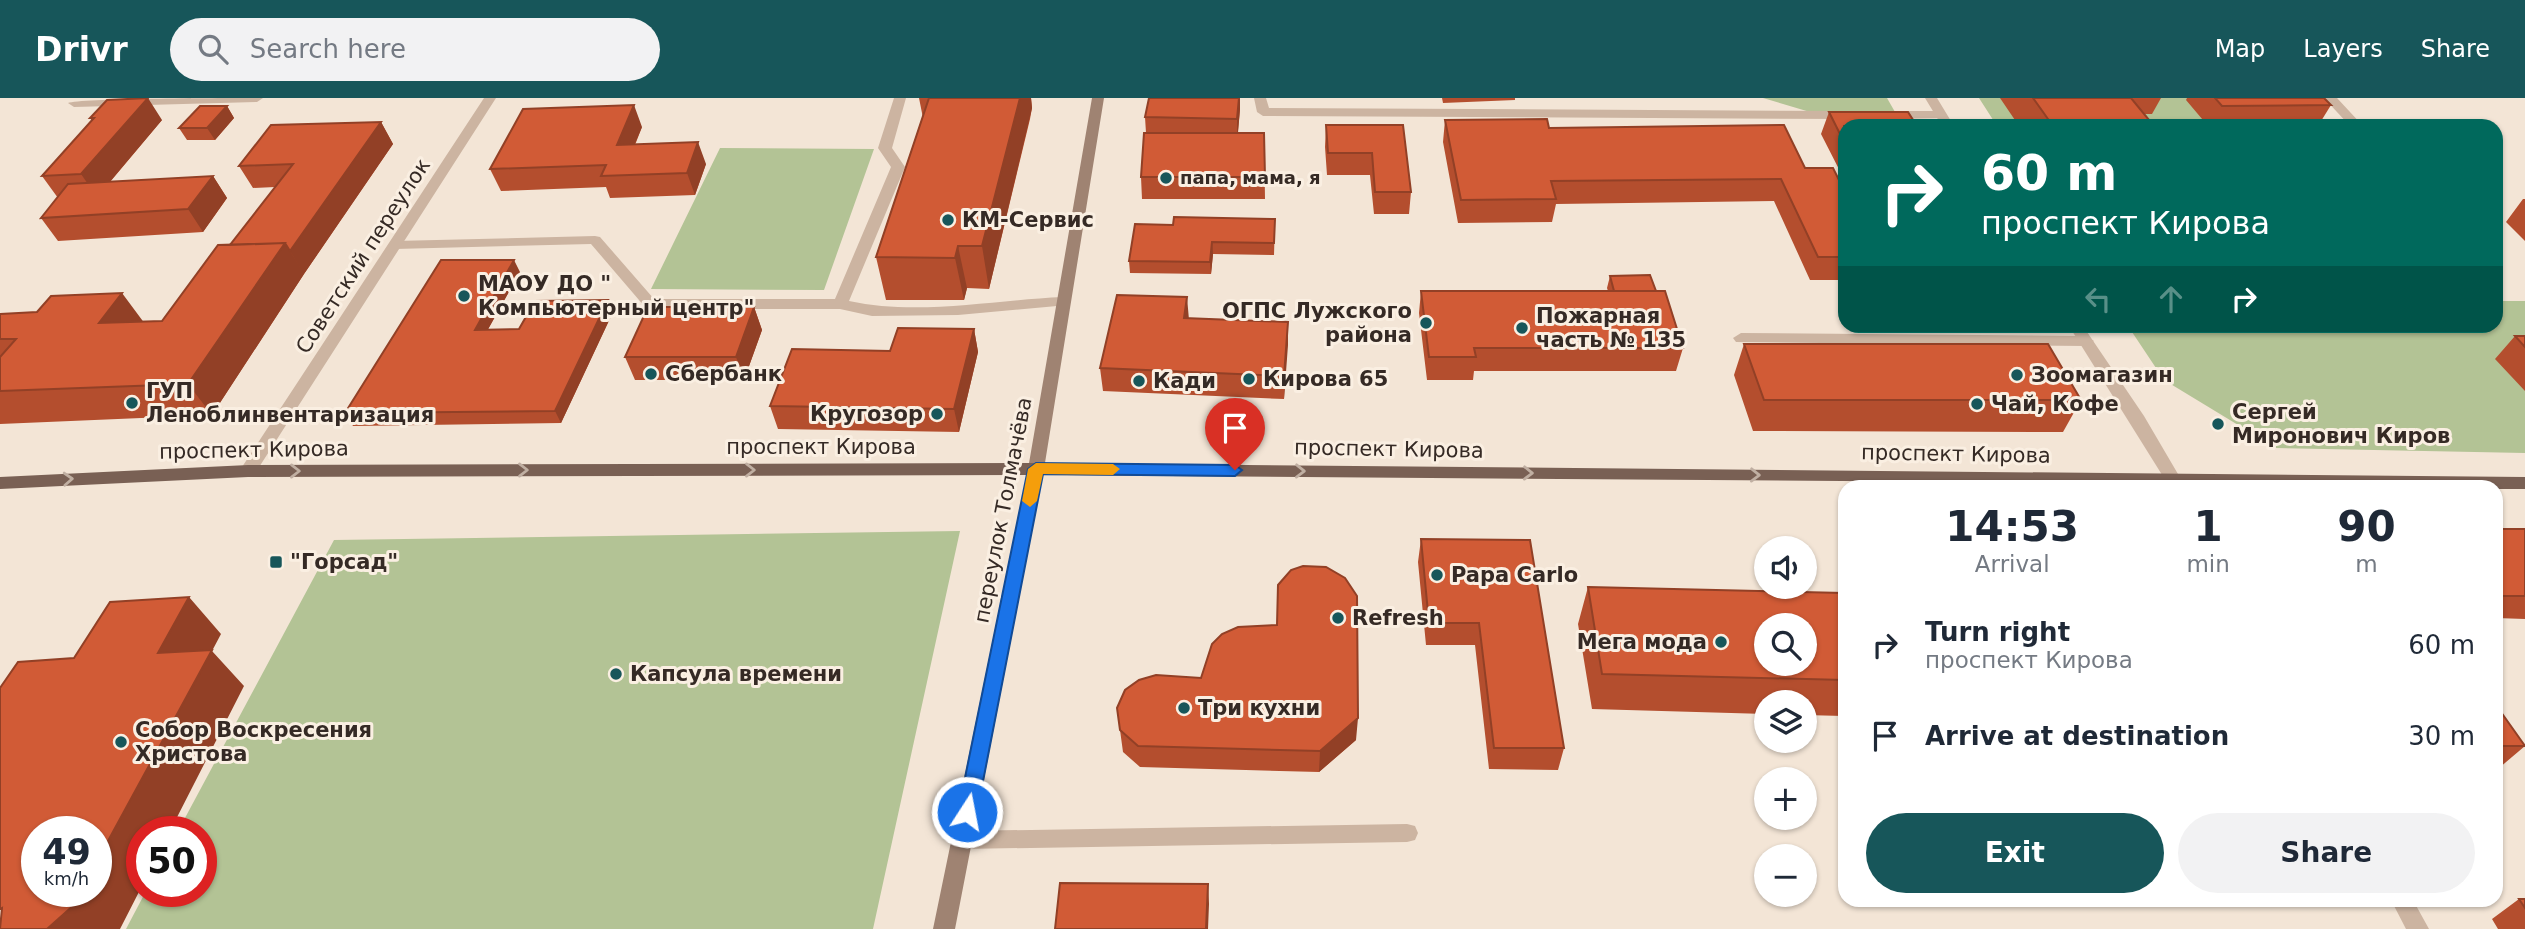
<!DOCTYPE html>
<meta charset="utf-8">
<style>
:root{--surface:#fff;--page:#f2f2f3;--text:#1f2937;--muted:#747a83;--accent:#17565a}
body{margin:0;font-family:"DejaVu Sans",sans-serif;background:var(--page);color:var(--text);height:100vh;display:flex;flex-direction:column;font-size:26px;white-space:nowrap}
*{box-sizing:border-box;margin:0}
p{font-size:23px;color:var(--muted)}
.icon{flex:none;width:38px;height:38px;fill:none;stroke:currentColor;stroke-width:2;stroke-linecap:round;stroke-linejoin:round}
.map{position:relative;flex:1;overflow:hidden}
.sheet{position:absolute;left:1838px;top:382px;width:665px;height:427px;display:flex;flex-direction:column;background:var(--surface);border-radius:21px;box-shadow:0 2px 5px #0004}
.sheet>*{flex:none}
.top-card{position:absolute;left:1838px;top:21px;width:665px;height:214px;border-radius:21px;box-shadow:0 2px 5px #0004;background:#00695c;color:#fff;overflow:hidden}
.fabs{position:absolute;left:1754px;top:438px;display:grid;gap:14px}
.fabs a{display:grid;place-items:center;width:63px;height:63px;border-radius:50%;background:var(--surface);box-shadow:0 2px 5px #0004;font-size:35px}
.speed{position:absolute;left:21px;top:718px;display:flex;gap:14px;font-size:35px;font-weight:700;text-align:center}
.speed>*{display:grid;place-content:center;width:91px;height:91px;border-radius:50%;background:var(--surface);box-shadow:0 2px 5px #0004;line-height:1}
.speed small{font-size:18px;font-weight:400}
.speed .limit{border:10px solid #d22;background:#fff;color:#111}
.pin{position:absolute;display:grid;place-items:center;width:60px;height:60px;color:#fff;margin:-72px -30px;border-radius:50% 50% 50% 0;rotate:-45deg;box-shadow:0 0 7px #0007}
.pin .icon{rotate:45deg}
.me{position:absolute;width:77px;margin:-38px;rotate:11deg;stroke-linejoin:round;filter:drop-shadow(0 0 5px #0008)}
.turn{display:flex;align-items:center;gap:24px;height:147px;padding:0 28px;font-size:32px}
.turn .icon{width:91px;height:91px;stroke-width:2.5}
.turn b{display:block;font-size:49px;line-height:60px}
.lanes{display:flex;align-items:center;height:66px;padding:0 28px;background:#0003;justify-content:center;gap:35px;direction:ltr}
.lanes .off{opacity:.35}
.eta{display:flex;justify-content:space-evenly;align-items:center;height:119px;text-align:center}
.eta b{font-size:42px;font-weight:700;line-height:49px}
.button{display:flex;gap:14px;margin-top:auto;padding:14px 28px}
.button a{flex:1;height:80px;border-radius:42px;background:var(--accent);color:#fff;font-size:28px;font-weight:700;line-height:80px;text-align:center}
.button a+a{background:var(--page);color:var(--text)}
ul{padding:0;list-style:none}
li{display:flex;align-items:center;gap:21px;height:91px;padding:0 28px}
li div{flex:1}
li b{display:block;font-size:26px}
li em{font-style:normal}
header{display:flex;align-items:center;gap:42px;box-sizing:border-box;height:98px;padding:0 35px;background:var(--accent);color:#fff}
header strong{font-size:33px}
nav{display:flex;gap:38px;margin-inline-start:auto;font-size:24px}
.search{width:490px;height:63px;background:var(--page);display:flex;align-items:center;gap:18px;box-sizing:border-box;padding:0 24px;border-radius:38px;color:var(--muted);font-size:26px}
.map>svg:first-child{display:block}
.green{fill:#b3c395}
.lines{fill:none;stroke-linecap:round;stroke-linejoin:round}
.lane{fill:#ccb4a1;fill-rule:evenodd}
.street{fill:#ccb4a1;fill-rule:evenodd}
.secondary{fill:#9f8372;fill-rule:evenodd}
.primary{fill:#796054;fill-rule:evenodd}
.wall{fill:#b44e2e}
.shaded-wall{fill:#924026}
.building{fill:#d15b36;stroke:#924026;stroke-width:2;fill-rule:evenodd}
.oneway{stroke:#c0afa2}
.route{fill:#1a73e8;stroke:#114b97;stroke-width:2}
.slow{fill:#f59e0b}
.poi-dot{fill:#17565a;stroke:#faefe2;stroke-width:2.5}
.labels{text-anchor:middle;stroke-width:6;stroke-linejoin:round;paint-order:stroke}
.far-poi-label{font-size:18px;font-weight:bold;fill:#352a25;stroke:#faefe2;text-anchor:start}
.poi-label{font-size:21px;font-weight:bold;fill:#352a25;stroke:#faefe2;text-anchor:start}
.street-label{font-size:21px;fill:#352a25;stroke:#faefe2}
</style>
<header>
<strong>Drivr</strong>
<div class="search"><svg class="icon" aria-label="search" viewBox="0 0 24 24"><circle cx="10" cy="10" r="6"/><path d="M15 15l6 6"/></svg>Search here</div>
<nav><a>Map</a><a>Layers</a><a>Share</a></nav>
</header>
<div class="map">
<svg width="2525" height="831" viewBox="0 0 2525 831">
<rect width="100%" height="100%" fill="#f3e5d6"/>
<path class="green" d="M1763,0H1887L1895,14H1810Z
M1979,0H2302L2329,28H1997Z
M720,50L874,51L824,192L651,191Z
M2496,199L2500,203H2525V355L2276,350L2164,282L2128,228H2496Z
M960,433L873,831H126L146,793H201V733H178L334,442Z"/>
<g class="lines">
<path class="lane" d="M263,0L257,4L74,9L68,5C81,0 235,0 263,0Z
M894,0H906L892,50L905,69L849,203C918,218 993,202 1063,199L1068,201L1071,204L1068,207L958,217L872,218L840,211H650L645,209L591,146L395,151L388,147L395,143L595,138L600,139L654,201H835L891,69L878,50Z
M1254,0H1266L1269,10L1850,13L1856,17L1850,21L1263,18L1257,14Z
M2324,0H2337L2363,28H2350Z
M1941,13L1947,17L1946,20L1888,21L1882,17L1888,13Z
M1741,235L2086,238L2094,243L2086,248L1736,244L1733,240Z
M1407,726L1415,728L1418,735L1415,742L1407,744L962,751L954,749L951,742L954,735L962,733Z"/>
<path class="street" d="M484,0H496L254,377H242L239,373L242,369Z
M1925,0H1937L1954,28H1942Z
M2069,228H2083L2144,318L2185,388H2169Z
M2391,802H2413L2429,831H2406Z"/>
<path class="secondary" d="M1092,0H1104L1044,371L955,831H933L1028,371Z"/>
<path class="primary" d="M1036,365L2525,379V391H2496V388L1036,377L248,379L0,391V379L248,367Z"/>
</g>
<path class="wall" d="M919,0H1031L1032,10L1030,21L989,191L967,190L964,202H886L876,159L923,20Z
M1442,0H1515V2L1443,5Z
M2000,0H2161L2152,16H2144L2154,28H2019Z
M2187,0H2324L2331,7L2318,28H2208L2186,2Z
M227,8L234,20L215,42H187L179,30Z
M1240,11L1238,35H1264L1265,101H1142L1141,79L1146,35L1145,19Z
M1829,14L1844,28V81L1821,36Z
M90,20L162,22L110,84L213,78L227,100L203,134L58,143L41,120L58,100L42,78L92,23Z
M1445,22L1549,30L1805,70L1844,92V182H1810L1774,103L1556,106L1552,124L1458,125L1443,44Z
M381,24L393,46L304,176L212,317L0,326V216L143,224L162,223L230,147L275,89L253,90L239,68Z
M1326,27H1403L1411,94L1409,116H1374L1370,77H1327L1325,49Z
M642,29L635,47L706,66L695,97L610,100L606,89L501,93L490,71Z
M2523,101H2525V143L2506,124Z
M1275,121L1274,157L1213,156L1211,176L1130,175L1129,163L1173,127Z
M520,174L488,231H519L613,214L561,325L353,328L345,315Z
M1610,178L1656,193L1683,250L1676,273H1474L1473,282H1427L1419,215L1421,193H1608L1607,190Z
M754,209L762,232L744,282H635L625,259Z
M1188,220L1288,224L1284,301L1103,293L1100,270Z
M974,231L978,254L959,334L778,331L770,308L890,253Z
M2515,238H2525V293L2495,261Z
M1744,246L2081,302L2063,334L1753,333L1734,277Z
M2496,431H2525V521L2496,520Z
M1421,441L1564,650L1558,672L1489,671L1475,547H1426L1418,464Z
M1588,489L1844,495V618L1804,617V604H1766V616L1592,611L1578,526Z
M2496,607L2525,648L2499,670H2496Z
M1117,610L1356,642L1319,674L1140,669L1123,654Z
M2519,801H2525V831H2498L2492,821Z"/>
<path class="shaded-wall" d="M148,0L162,22L97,99L81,76Z
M1020,0H1031L1032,10L989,191L982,148Z
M1239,0H1240V11L1237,43V21Z
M634,7L642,29L625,69L617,47Z
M227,8L234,20L215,42L207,30Z
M381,24L393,46L304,176L290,153Z
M698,44L706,66L695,97L687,75Z
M213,78L227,100L203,134L188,111Z
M1212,144L1213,156L1211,176L1210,164Z
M285,145L304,176L212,317L188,286Z
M958,148L967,190L964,202L955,160Z
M514,162L520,174L481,244L475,232Z
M122,195L145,226L99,225Z
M1187,199L1189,222L1184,220Z
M608,202L613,214L561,325L555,313Z
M754,209L762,232L744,282L736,259Z
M1288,224V247L1284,301V278Z
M974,231L978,254L959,334L954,311Z
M189,499L221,536L212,553L244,588L170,733H142V788L120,831H47L81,793H96V765L158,555Z
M1358,620L1356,642L1319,674L1320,653Z
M1208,786L1209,806L1208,831H1206Z"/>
<path class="building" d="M148,0L81,76L42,78L94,20H90L107,2Z
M929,0H1020L982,148H958L955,160L876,159Z
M1149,0H1239L1237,21L1145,19Z
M2033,0H2131L2154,28H2053Z
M2215,0H2324L2331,7L2222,8Z
M634,7L617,47L698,44L687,75L601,78L606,67L490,71L523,11Z
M200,8H227L207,30H179Z
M1829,14H1908L1917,28H1844V44Z
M1547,21L1549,30L1784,27L1805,70H1833L1844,92V159H1818L1781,81L1551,83L1556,101L1461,102L1445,22Z
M381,24L290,153L285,145L230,147L293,66L239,68L271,27Z
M1326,27H1403L1411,94H1375L1372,55H1328Z
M1144,35H1264L1265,79H1141Z
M213,78L188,111L41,120L68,86Z
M1174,119L1275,121L1274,145L1212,144L1210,164L1129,163L1135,126L1173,127Z
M285,145L188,286L0,293V259L16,241H0V216L37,214L51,198L122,195L99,225L162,223L218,147Z
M441,162H514L475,232L519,231L535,203L608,202L555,313L345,315Z
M1650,177L1656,193H1614L1610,178Z
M1421,193H1665L1683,250H1474L1476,259H1429Z
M1117,197L1187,199L1184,220L1288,224L1284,278L1100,270Z
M648,209H754L736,259H625Z
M898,230L974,231L954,311L770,308L792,251L890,253Z
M2515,238H2525V249Z
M1744,246H2048L2081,302H1764Z
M2496,431H2525V498H2496Z
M1421,441L1530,442L1564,650H1494L1479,525H1429Z
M1303,468L1326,469L1345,480L1357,498L1358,620L1320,653L1138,648L1120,632L1117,610L1125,592L1139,582L1156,577L1201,580L1212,546L1222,536L1238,529L1277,527L1278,487L1291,472Z
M1588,489L1844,495V582L1602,576ZM1766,527H1804V565H1766Z
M189,499L158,555L212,552L96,765V733H37V793H81L75,806L47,831H0L2,810L0,811V590L18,564L74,560L110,504Z
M2496,607L2525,648H2496Z
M1060,785L1208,786L1206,831H1055Z
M2519,801H2525V810Z"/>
<defs><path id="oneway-chevron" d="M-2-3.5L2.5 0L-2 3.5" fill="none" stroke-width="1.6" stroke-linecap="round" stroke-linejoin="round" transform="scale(1.75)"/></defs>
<g class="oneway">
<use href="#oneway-chevron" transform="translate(523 372)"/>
<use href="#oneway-chevron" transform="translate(750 372)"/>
<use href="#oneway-chevron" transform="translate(295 373)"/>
<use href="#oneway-chevron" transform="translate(1300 373) rotate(1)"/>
<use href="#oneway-chevron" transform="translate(1528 375) rotate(1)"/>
<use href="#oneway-chevron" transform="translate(1755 377) rotate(1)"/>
<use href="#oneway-chevron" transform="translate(68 381) rotate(-3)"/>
</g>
<path class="route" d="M1036,365L1235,367L1242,372L1235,378L1043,376L977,714L974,720L967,723L960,720L958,714L1028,371Z"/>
<path class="slow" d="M1036,365L1113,366L1120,371L1113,377L1043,376L1037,403L1030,409L1022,403L1028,371Z"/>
<g class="poi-dot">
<circle cx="1166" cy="80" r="7"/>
<circle cx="948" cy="122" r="7"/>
<circle cx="464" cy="198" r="7"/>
<circle cx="1426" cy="225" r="7"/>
<circle cx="1522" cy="230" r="7"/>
<circle cx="651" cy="276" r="7"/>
<circle cx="2017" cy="277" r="7"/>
<circle cx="1249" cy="281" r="7"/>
<circle cx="1139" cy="283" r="7"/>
<circle cx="132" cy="305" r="7"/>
<circle cx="1977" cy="306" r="7"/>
<circle cx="937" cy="316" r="7"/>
<circle cx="2218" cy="326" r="7"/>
<rect x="269" y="457" width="14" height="14" rx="3.5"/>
<circle cx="1437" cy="477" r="7"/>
<circle cx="1338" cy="520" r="7"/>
<circle cx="1721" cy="544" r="7"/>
<circle cx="616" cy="576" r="7"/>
<circle cx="1184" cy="610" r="7"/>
<circle cx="121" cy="644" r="7"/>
</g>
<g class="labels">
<g class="far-poi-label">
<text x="1180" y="86">папа, мама, я</text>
</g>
<g class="poi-label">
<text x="962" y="129">КМ-Сервис</text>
<text x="478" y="193">МАОУ ДО "<tspan x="478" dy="24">Компьютерный центр"</tspan></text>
<text x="1412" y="220" text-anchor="end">ОГПС Лужского<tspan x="1412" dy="24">района</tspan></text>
<text x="1536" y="225">Пожарная<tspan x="1536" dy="24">часть № 135</tspan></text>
<text x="665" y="283">Сбербанк</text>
<text x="2031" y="284">Зоомагазин</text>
<text x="1263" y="288">Кирова 65</text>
<text x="1153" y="290">Кади</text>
<text x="146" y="300">ГУП<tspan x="146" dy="24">Леноблинвентаризация</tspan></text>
<text x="1991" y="313">Чай, Кофе</text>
<text x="2232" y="321">Сергей<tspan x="2232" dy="24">Миронович Киров</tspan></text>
<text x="923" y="323" text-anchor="end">Кругозор</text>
<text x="290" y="471">"Горсад"</text>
<text x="1451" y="484">Papa Carlo</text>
<text x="1352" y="527">Refresh</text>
<text x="1707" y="551" text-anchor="end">Мега мода</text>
<text x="630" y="583">Капсула времени</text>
<text x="1198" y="617">Три кухни</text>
<text x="135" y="639">Собор Воскресения<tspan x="135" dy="24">Христова</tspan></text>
</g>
<g class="street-label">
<text transform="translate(363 158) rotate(-57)" y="7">Советский переулок</text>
<text x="821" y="356">проспект Кирова</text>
<text transform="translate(1389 351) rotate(1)" y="7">проспект Кирова</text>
<text transform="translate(254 352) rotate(-1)" y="7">проспект Кирова</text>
<text transform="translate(1956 356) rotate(1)" y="7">проспект Кирова</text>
<text transform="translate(1003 412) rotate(-79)" y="7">переулок Толмачёва</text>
</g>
</g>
</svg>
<div class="fabs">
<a><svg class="icon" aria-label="sound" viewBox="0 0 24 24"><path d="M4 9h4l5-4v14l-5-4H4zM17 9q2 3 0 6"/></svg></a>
<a><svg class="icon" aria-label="search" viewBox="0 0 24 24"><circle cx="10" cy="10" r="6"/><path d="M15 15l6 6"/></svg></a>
<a><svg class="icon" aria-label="layers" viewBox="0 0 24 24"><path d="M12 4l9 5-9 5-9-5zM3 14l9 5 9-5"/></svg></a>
<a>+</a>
<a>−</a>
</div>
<div class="speed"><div>49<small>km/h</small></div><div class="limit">50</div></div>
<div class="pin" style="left:1235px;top:372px;background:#d93025"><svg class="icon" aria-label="arrive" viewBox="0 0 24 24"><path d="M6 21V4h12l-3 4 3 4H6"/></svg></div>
<svg class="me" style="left:967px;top:714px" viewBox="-20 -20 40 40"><circle r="17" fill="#1a73e8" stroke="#fff" stroke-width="3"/><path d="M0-11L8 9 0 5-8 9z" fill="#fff"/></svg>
<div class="top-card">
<div class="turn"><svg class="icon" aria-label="right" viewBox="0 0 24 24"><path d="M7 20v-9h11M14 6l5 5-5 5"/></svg><div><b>60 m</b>проспект Кирова</div></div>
<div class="lanes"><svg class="icon off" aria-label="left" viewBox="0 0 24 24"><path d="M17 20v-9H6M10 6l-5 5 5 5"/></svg><svg class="icon off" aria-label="ahead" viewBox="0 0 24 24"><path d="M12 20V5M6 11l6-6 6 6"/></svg><svg class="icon" aria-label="right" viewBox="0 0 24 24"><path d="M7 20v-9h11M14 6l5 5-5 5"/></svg></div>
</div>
<section class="sheet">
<div class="eta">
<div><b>14:53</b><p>Arrival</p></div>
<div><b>1</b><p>min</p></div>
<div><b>90</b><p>m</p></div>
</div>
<ul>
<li><svg class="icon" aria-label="right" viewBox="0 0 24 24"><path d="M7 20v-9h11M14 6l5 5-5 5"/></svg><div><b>Turn right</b><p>проспект Кирова</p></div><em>60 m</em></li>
<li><svg class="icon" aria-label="arrive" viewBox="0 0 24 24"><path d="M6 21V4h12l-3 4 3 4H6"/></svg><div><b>Arrive at destination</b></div><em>30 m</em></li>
</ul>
<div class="button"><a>Exit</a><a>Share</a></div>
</section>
</div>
